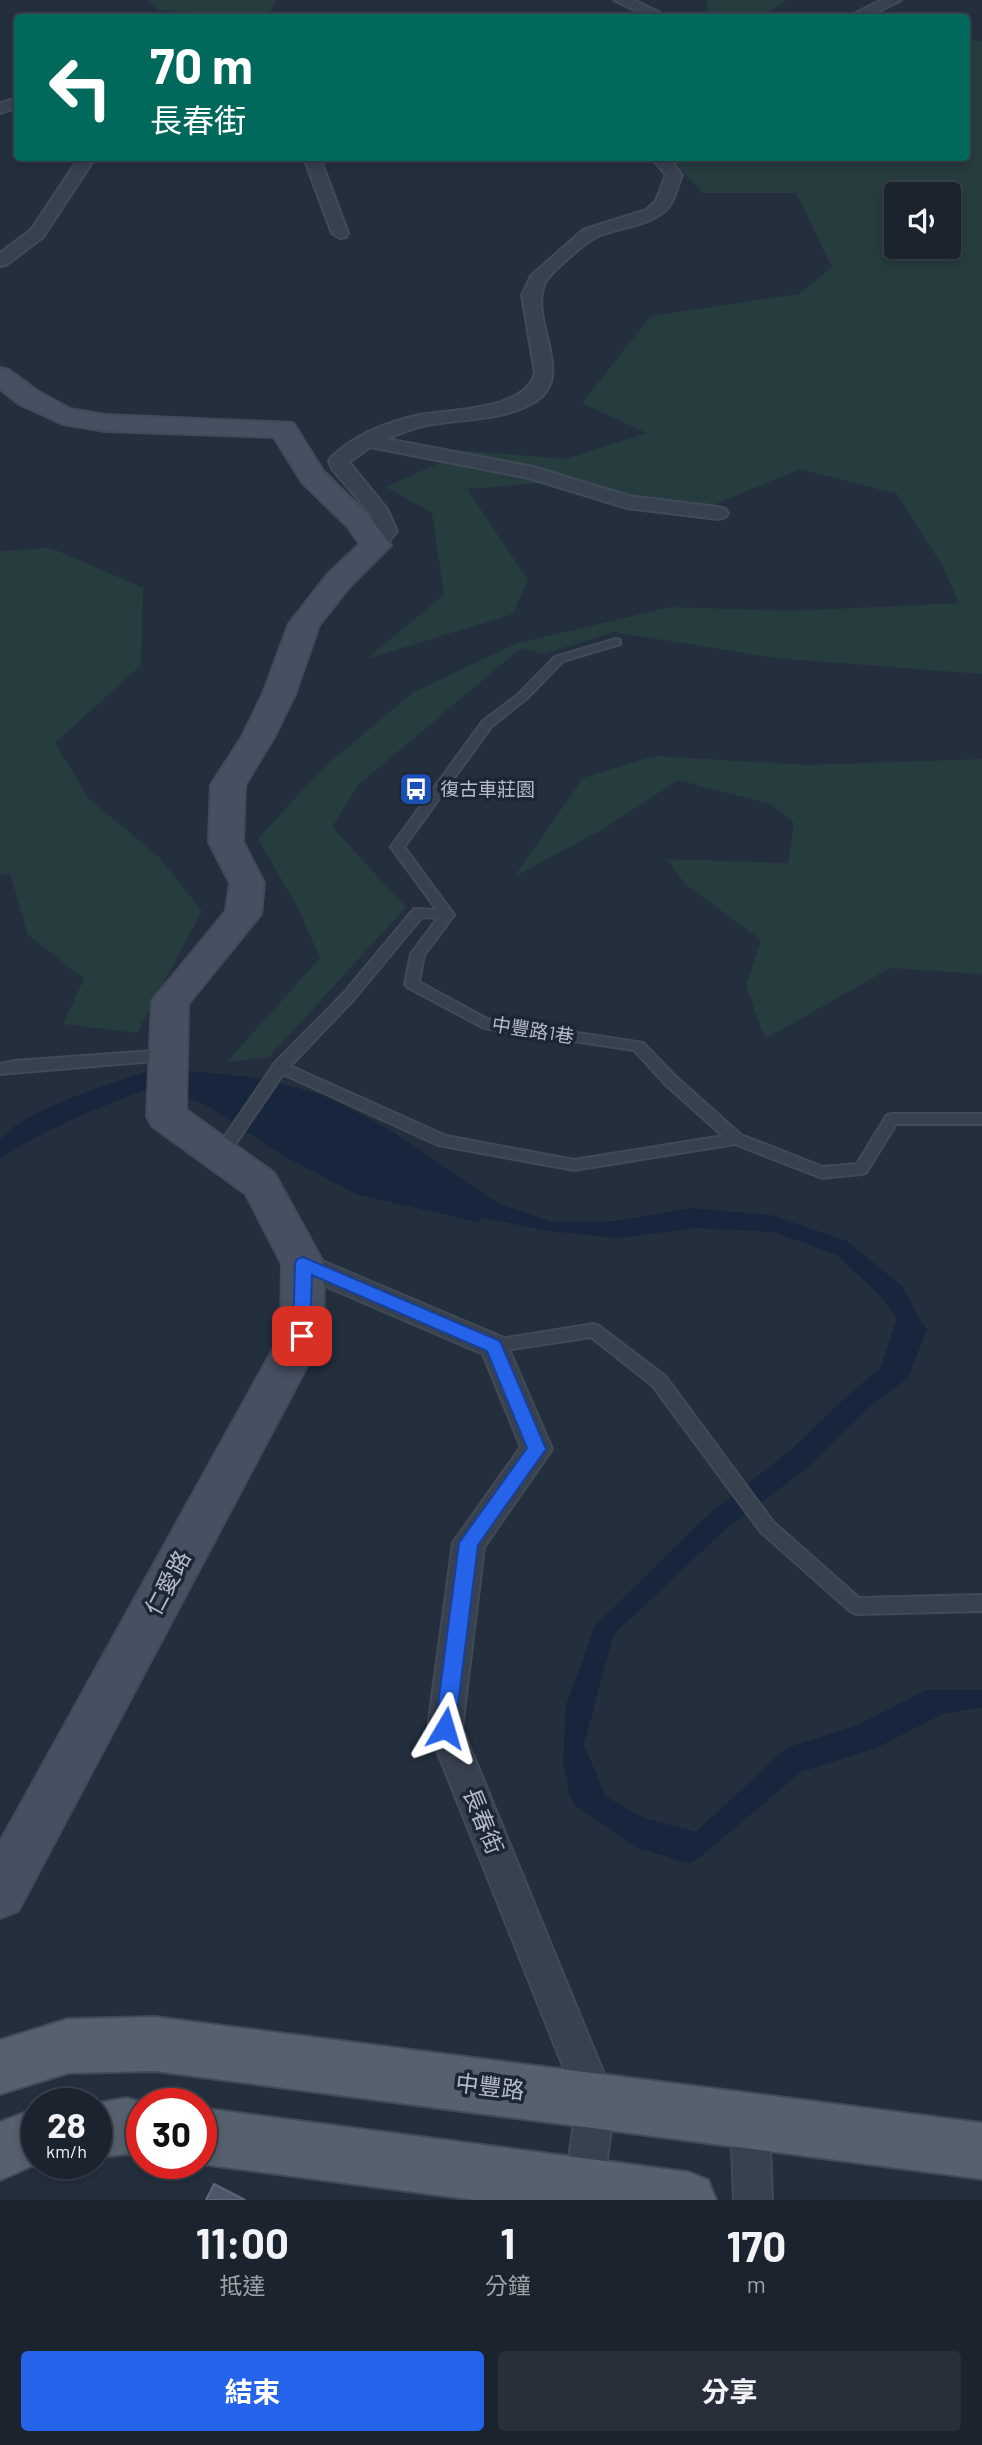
<!DOCTYPE html>
<html lang="zh-TW">
<meta charset="utf-8">
<style>
:root{--surface:#1b232e;--page:#282f3a;--text:#f1f3f6;--muted:#a0a4aa;--line:#39404a;--accent:#2563eb}
body{margin:0;font-family:Barlow,"Noto Sans TC",sans-serif;background:var(--page);color:var(--text);height:100vh;display:flex;flex-direction:column;font-size:26px;white-space:nowrap}
*{box-sizing:border-box;margin:0}
p{font-size:23px;color:var(--muted)}
.icon{flex:none;width:38px;height:38px;fill:none;stroke:currentColor;stroke-width:2;stroke-linecap:round;stroke-linejoin:round}
.map{position:relative;height:2200px;overflow:hidden}
.side{display:flex;flex-direction:column;background:var(--surface);flex:1}
.side>*{flex:none}
.top-card{position:absolute;left:14px;top:14px;width:956px;height:147px;border-radius:7px;box-shadow:0 4px 10px #0003,0 0 0 2px var(--line);background:#00695c;color:#fff;overflow:hidden}
.fabs{position:absolute;left:884px;top:182px;display:grid;gap:14px}
.fabs a{display:grid;place-items:center;width:77px;height:77px;border-radius:7px;background:var(--surface);box-shadow:0 4px 10px #0003,0 0 0 2px var(--line);font-size:35px}
.speed{position:absolute;left:21px;top:2088px;display:flex;gap:14px;font-size:35px;font-weight:700;text-align:center}
.speed>*{display:grid;place-content:center;width:91px;height:91px;border-radius:50%;background:var(--surface);box-shadow:0 4px 10px #0003,0 0 0 2px var(--line);line-height:1}
.speed small{font-size:18px;font-weight:400}
.speed .limit{border:10px solid #d22;background:#fff;color:#111}
.pin{position:absolute;display:grid;place-items:center;width:60px;height:60px;color:#fff;margin:-30px;border-radius:14px;box-shadow:0 4px 10px #0006}
.me{position:absolute;width:77px;margin:-38px;rotate:7deg;stroke-linejoin:round;filter:drop-shadow(0 0 5px #0008)}
.turn{display:flex;align-items:center;gap:24px;height:147px;padding:0 21px;font-size:32px}
.turn .icon{width:91px;height:91px;stroke-width:2.5}
.turn b{display:block;font-size:49px;line-height:60px}
.eta{display:flex;justify-content:space-evenly;align-items:center;height:119px;text-align:center}
.eta b{font-size:42px;font-weight:700;line-height:49px}
.primary-button{display:flex;gap:14px;margin-top:auto;padding:14px 21px}
.primary-button a{flex:1;height:80px;border-radius:7px;background:var(--accent);color:#fff;font-size:28px;font-weight:700;line-height:80px;text-align:center}
.primary-button a+a{background:var(--page);color:var(--text)}
.map>svg:first-child{display:block}
.green{fill:#263c3f;fill-rule:evenodd}
.water{fill:#17263c}
.lines{fill:none;stroke-linecap:round;stroke-linejoin:round}
.stream{stroke:#17263c;stroke-width:11}
.building{fill:#4b5868;stroke:#5c6777;stroke-width:2}
.lane-casing{stroke:#414a57;stroke-width:4}
.street-casing{stroke:#414a57;stroke-width:4}
.secondary-casing{stroke:#414a57;stroke-width:4}
.primary-casing{stroke:#414a57;stroke-width:4}
.lane{fill:#38414e;fill-rule:evenodd}
.street{fill:#38414e;fill-rule:evenodd}
.secondary{fill:#465061;fill-rule:evenodd}
.primary{fill:#56606e;fill-rule:evenodd}
.route{fill:#2563eb;stroke:#184099;stroke-width:2}
.labels{text-anchor:middle;stroke-width:7;stroke-linejoin:round;paint-order:stroke}
.poi-label{font-size:19px;fill:#b4bcc9;stroke:#1d2633;text-anchor:start}
.street-label{font-size:19px;fill:#b4bcc9;stroke:#1d2633}
.near-street-label{font-size:23px;fill:#b4bcc9;stroke:#1d2633}
</style>
<div class="map">
<svg width="982" height="2200" viewBox="0 0 982 2200">
<rect width="100%" height="100%" fill="#242f3e"/>
<path class="green" d="M149,0H277L267,17L158,10Z
M706,0H787L761,17H714L708,13Z
M966,38L982,42V674L775,658L614,632L544,654L521,648L358,785L332,827L406,907L269,1057L227,1062L320,958L297,906L258,839L323,768L414,692L515,644L670,607L792,611L959,603L943,567L897,494L800,469L699,511L564,481L467,489L528,580L513,614L366,659L444,595L432,513L386,487L466,451L566,459L647,433L582,403L651,316L799,294L832,267L796,193H703L670,158H966ZM896,194H948V247H896Z
M51,548L143,588L141,665L55,743L89,799L158,856L202,911L137,1033L63,1024L84,979L28,935L10,873L0,875V551Z
M654,756L807,765L982,759V974L890,968L765,1039L746,986L761,940L685,884L667,859L788,863L794,823L771,804L678,780L603,829L514,877L583,778Z"/>
<path class="water" d="M157,1068L261,1078L323,1095L387,1128L500,1204L552,1222L617,1221L691,1208L771,1215L847,1241L903,1287L918,1318L927,1329L908,1378L874,1403L805,1470L728,1527L613,1635L582,1752L589,1787L644,1818L696,1832L786,1748L860,1724L926,1690H982V1707L943,1714L876,1748L801,1772L699,1858L689,1863L637,1848L576,1806L570,1796L563,1762L566,1705L595,1626L709,1514L791,1450L850,1393L880,1369L897,1318L880,1296L837,1255L774,1232L696,1228L618,1238L549,1231L485,1218L477,1222L356,1194L282,1155L206,1105L158,1086C102,1105 50,1126 0,1159V1139C33,1105 112,1084 157,1068Z"/>
<g class="lines">
<path class="stream" d="M577,1742L601,1800"/>
</g>
<path class="building" d="M214,2184L245,2200H206Z"/>
<g class="lines">
<g class="lane-casing">
<path id="lane" d="M616,639L620,640V644L563,661L527,698L491,727L404,847L454,915L424,955L419,982L487,1019L643,1043L675,1076L741,1135L823,1167L857,1164L887,1115L892,1114H982V1124H896L866,1173L861,1174L822,1178L735,1144L574,1170L438,1145L283,1074L225,1159H215L213,1155L215,1151L275,1063L344,993L414,909L437,910L391,847L483,721L519,694L555,657ZM422,917L438,918L411,954L405,984L407,987L484,1028L634,1050L665,1084L723,1136L574,1160L446,1136L290,1066L354,999Z
M166,1050L173,1055L166,1060L0,1074V1064L15,1061Z
M594,1324L599,1326L665,1376L773,1522L859,1598L982,1595V1611L856,1614L850,1611L761,1532L653,1386L591,1337L494,1352L489,1350L486,1346L489,1342L494,1340Z"/>
</g>
<g class="street-casing">
<path id="street" d="M614,0H633L671,18H651Z
M882,0H901L866,18H846Z
M18,98V107L0,113V103Z
M79,158H95L43,237L6,265L0,266V253L31,230Z
M304,158H320L348,233L346,237L340,238L332,233Z
M652,158H669L682,175C678,184 676,196 670,205C656,225 620,227 598,236C587,241 552,271 546,281C526,317 577,374 536,401C503,422 458,418 422,426C410,429 398,434 387,439L533,467L629,496L718,507L725,509L728,513L725,517L718,519L627,508L529,478L370,447L349,462L387,509L397,531L383,549H369L366,545L377,531L371,514L332,469L329,461L332,457C354,435 389,422 419,415C452,409 525,411 535,373L522,295L531,276L583,230L646,210L656,201L666,175Z
M303,1253L504,1338L552,1449L484,1547L462,1728L615,2101L603,2187L598,2200H570L565,2187L577,2101L428,1728L453,1543L521,1447L483,1354L293,1272L289,1264L293,1256Z
M750,2101L763,2107L769,2120L772,2200H734L731,2120L737,2107Z"/>
</g>
<g class="secondary-casing">
<path id="secondary" d="M0,368L9,370L39,392L70,409L105,415L293,423L323,471L368,515L391,545L350,586L319,625L295,694L274,737L245,785L243,842L264,883L261,914L188,1004L186,1110L274,1173L324,1264L323,1336L18,1911L0,1918V1842L281,1335L282,1264L246,1194L152,1126L147,1116L152,1001L226,911L230,883L209,842L211,785L242,737L263,694L289,624L328,574L360,544L348,527L302,482L274,437L105,431L63,424L19,404L0,389Z"/>
</g>
<g class="primary-casing">
<path id="primary" d="M155,2017L982,2123V2179L155,2071L68,2073L0,2094V2040L68,2019Z
M126,2098L150,2104H142V2156L126,2154L96,2158V2104H93Z
M37,2108L39,2163L0,2180V2122Z
M201,2108L688,2172L708,2180L716,2200H475L201,2164Z"/>
</g>
<use href="#lane" class="lane"/>
<use href="#street" class="street"/>
<use href="#secondary" class="secondary"/>
<use href="#primary" class="primary"/>
</g>
<path class="route" d="M303,1257L500,1341L546,1449L478,1545L455,1728L452,1734L445,1737L438,1734L435,1728L459,1543L527,1448L487,1351L312,1275L310,1336L308,1341H296L293,1336L295,1264L297,1259Z"/>
<defs>
<g id="bus-square" transform="scale(1.75)"><rect x="-9" y="-9" width="18" height="18" rx="4" fill="#1a4fb4" stroke="#1d2633"/><path d="M-5-6H5V4H4V6H2V4H-2V6H-4V4H-5ZM-3.5-4V0h7V-4ZM-3.5 1.2v1.5H-2V1.2ZM2 1.2v1.5H3.5V1.2Z" fill="#fff"/></g>
</defs>
<g fill-rule="evenodd">
<use href="#bus-square" x="416" y="789"/>
</g>
<g class="labels">
<g class="poi-label">
<text x="440" y="796">復古車莊園</text>
</g>
<g class="street-label">
<text transform="translate(533 1030) rotate(9)" y="7">中豐路1巷</text>
</g>
<g class="near-street-label">
<text transform="translate(168 1583) rotate(-62)" y="8">仁愛路</text>
<text transform="translate(483 1821) rotate(68)" y="8">長春街</text>
<text transform="translate(490 2087) rotate(7)" y="8">中豐路</text>
</g>
</g>
</svg>
<div class="fabs">
<a><svg class="icon" aria-label="sound" viewBox="0 0 24 24"><path d="M4 9h4l5-4v14l-5-4H4zM17 9q2 3 0 6"/></svg></a>
</div>
<div class="speed"><div>28<small>km/h</small></div><div class="limit">30</div></div>
<div class="pin" style="left:302px;top:1336px;background:#d93025"><svg class="icon" aria-label="arrive" viewBox="0 0 24 24"><path d="M6 21V4h12l-3 4 3 4H6"/></svg></div>
<svg class="me" style="left:445px;top:1728px" viewBox="-20 -20 40 40"><path d="M0-17L14 15 0 8-14 15z" fill="#2563eb" stroke="#fff" stroke-width="4"/></svg>
<div class="top-card">
<div class="turn"><svg class="icon" aria-label="left" viewBox="0 0 24 24"><path d="M17 20v-9H6M10 6l-5 5 5 5"/></svg><div><b>70 m</b>長春街</div></div>
</div>
</div>
<section class="side">
<div class="eta">
<div><b>11:00</b><p>抵達</p></div>
<div><b>1</b><p>分鐘</p></div>
<div><b>170</b><p>m</p></div>
</div>
<div class="primary-button"><a>結束</a><a>分享</a></div>
</section>
